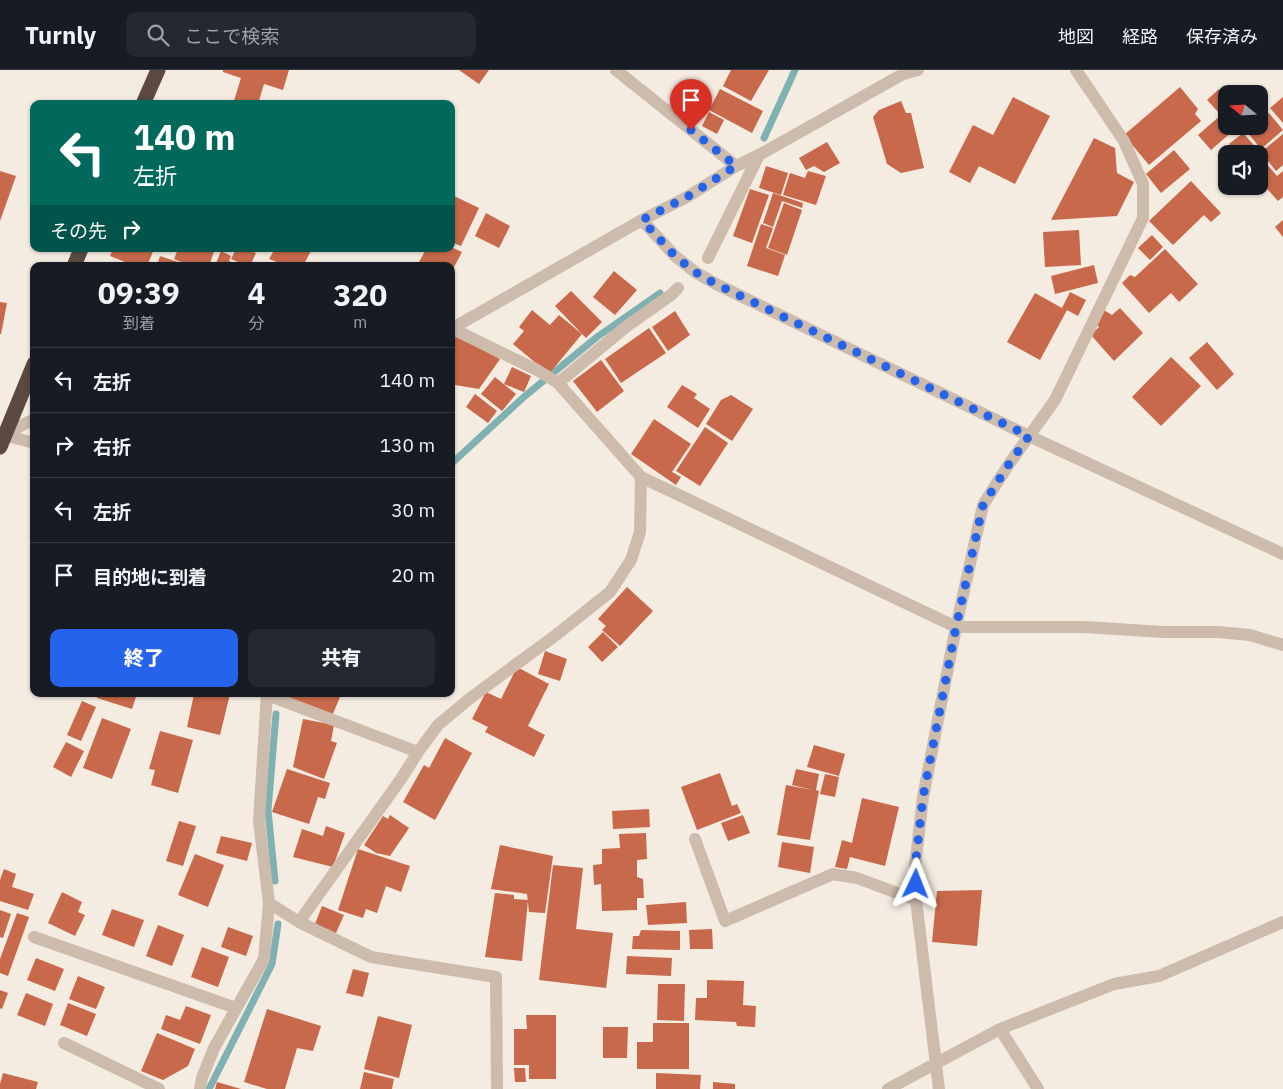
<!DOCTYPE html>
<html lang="ja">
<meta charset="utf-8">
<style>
:root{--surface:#171b24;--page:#242831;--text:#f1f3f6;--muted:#9ea1a6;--line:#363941;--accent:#2563eb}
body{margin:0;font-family:"IBM Plex Sans","Noto Sans JP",sans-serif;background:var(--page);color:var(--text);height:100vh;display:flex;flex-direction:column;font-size:19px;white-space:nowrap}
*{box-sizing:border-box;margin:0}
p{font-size:16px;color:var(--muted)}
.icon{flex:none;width:28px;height:28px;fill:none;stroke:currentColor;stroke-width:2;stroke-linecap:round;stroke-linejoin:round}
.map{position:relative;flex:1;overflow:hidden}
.sheet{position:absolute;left:30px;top:192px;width:425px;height:435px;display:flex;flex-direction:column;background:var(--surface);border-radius:10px;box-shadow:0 1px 4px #0004}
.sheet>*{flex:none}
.banner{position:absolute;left:30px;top:30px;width:425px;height:152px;border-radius:10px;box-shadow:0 1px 4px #0004;background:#00695c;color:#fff;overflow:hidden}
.needle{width:32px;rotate:288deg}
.buttons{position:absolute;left:1218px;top:15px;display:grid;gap:10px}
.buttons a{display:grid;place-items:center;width:50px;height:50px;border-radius:10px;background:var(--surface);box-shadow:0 1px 4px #0004;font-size:25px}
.pin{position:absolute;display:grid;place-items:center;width:42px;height:42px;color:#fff;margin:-51px -21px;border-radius:50% 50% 50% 0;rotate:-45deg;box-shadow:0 0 5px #0007}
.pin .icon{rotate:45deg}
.me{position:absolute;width:55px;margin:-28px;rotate:2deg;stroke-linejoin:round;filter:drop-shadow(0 0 4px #0008)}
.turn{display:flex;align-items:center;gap:18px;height:105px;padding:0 20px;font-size:22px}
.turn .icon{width:65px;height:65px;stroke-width:2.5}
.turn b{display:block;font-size:35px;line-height:42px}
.then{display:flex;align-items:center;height:48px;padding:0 20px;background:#0003;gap:10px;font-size:19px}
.eta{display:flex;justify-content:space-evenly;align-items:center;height:85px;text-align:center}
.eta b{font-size:30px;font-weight:800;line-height:35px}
.cta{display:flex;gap:10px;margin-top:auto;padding:10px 20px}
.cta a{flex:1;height:58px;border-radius:10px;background:var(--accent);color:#fff;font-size:20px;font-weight:800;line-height:58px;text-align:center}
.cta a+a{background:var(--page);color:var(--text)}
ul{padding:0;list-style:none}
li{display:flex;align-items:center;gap:15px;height:65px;padding:0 20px;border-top:1px solid var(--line)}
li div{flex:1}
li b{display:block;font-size:19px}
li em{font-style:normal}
header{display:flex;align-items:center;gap:30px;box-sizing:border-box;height:70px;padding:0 25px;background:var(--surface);border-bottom:1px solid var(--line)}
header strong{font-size:24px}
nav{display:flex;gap:28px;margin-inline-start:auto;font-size:18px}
.search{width:350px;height:45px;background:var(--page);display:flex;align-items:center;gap:12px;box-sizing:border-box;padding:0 18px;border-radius:10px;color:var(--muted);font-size:19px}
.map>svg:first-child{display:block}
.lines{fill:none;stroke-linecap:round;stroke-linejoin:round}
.stream{stroke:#7fb0b2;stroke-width:7}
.building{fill:#c8694b}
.minor{stroke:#cdbbac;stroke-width:12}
.highway{stroke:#5c4a42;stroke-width:15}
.route{stroke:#2563eb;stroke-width:9;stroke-dasharray:0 16.2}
</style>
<header>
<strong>Turnly</strong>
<div class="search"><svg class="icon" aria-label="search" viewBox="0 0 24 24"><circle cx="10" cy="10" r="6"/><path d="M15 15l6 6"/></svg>ここで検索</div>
<nav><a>地図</a><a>経路</a><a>保存済み</a></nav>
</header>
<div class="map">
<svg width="1283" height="1019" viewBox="0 0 1283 1019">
<rect width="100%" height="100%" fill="#f4ebe1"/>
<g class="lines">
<path class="stream" d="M764,68L795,0
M451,394L525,326L597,267L660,223
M275,811L268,740L276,644
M209,1019L272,894L278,854"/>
</g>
<path class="building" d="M223,0H289L283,20L264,14L258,34H233L241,8L223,2Z
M459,0H489L479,14Z
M731,0H769L751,31L723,16Z
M1180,17L1198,39L1195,44L1201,51L1149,95L1124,65Z
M720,19L763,41L752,63L709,40Z
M1219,19L1226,27V56H1234V60L1211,80L1198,65L1221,45L1207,30Z
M1013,27L1050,46L1015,114L979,96L970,113L949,102L973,55L993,65Z
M1283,27V53L1270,38Z
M901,31L906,43H911L924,98L901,103L887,94L873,47L879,40Z
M709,42L724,50L717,64L702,56Z
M1269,43L1283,60L1261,79L1247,62L1254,56H1259V52Z
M1243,63L1260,82L1258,84H1237L1229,74Z
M1283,64V95L1276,101L1261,82Z
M1094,68L1115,78L1117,103L1134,112L1117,146L1051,150Z
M827,72L840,93L824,102L814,96L806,100L799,88Z
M1174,80L1190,99L1161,123L1146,104Z
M1259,85L1277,106L1283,101V127L1278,131L1259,110Z
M766,96L788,103L781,125L759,118Z
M0,101L16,106L0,151Z
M808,101L826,106L816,135L783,125L790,103L805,108Z
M1191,111L1221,143L1211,152L1204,145L1173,175L1149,151Z
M750,119L769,125L752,173L733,166Z
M773,123L803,133L802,138L782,131L773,157L763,153Z
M454,126L479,138L461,176L451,172V132Z
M784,133L802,140L787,185L768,178Z
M486,143L510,156L499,178L475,166Z
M1283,150V167L1275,157Z
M761,154L773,158L766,178L785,185L778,206L747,196Z
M1079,160L1081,195L1045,197L1043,162Z
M1152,165L1163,177L1150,190L1138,178Z
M451,177L462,182L451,203V196H417L426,179H451Z
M113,179H154L147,196H135L110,186Z
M178,179H215L209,196H179L181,192L174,189Z
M236,179H246L256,183L250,196H247L231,189Z
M275,179H312L303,196H275L277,192L269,189Z
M1165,179L1198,214L1179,232L1171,223L1149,243L1122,213L1130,205L1135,207Z
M221,181L231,186L229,191L241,196H215Z
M160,186L178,192L177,196H157Z
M1094,195L1098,213L1055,224L1051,206Z
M614,201L637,220L615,245L593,227Z
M571,221L602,252L586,268L555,236Z
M1070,222L1086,230L1078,246L1067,240L1040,290L1007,272L1035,223L1062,238Z
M0,232L7,233L1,264H0Z
M1120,238L1143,263L1114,291L1091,265L1099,257L1094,252L1102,239L1112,245Z
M532,240L550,255L559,245L582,264L549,304L513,274L524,261L519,257Z
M675,241L690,265L668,281L652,257Z
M649,258L666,283L621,313L605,289Z
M454,265L500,289L479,319L455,315L451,319V266Z
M1207,272L1234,304L1217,320L1189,288Z
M1171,287L1201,316L1161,356L1132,327Z
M601,290L624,321L597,342L573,311Z
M512,297L531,306L524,322L504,314Z
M495,307L516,324L502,341L481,324Z
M682,315L697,324L694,328L710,339L698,358L667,337Z
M475,324L497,341L488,353L466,337Z
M731,325L753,339L732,371L706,354L721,330Z
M654,349L691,374L672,402L681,407L676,415L631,384Z
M705,357L728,373L700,416L676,401Z
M627,517L653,541L620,576L602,560L606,556L598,549Z
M603,562L618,577L602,592L588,577Z
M545,581L567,589L560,611L538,604Z
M517,597L549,614L528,656L545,665L534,687L485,662L488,657L472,649L486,622L501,629Z
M98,624H137L132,639L97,628Z
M194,624H230L220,665L187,657Z
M281,624H333L340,627L332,646Z
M82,631L96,637L81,671L67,665Z
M102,648L131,659L112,709L83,698Z
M303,649L334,655L331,671L337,673L324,709L293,697Z
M160,661L193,670L178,723L151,715L155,700L149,699Z
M445,668L472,683L435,750L403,732L424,695L429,698Z
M66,672L84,681L71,707L53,697Z
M814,675L845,684L839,706L807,697Z
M287,699L330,713L325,729L318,727L309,754L272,742Z
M796,699L819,704L816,720L819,721L810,770L777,765L786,715L813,720L792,715Z
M720,703L732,736L737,734L741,743L697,760L681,717Z
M825,704L839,707L835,727L820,724Z
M862,728L899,737L885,796L850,787L847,799L835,797L842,770L852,773Z
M649,739L650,757L613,759L612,741Z
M390,745L409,758L390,786L376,783L364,775L383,746L388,749Z
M743,745L750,763L728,771L721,753Z
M179,751L196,756L183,796L166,791Z
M326,756L345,763L333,797L293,787L302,759L323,766Z
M646,763L647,789L637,790V807L643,809L644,828H637V840L602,841L601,814L594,815L593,795L602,794V779L620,778L619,764Z
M221,766L252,773L247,791L216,783Z
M782,772L814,777L810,803L778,797Z
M500,775L553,786L545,843L529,842L527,824L491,819Z
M358,779L410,796L401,822L386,816L377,843L366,839L363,848L338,840Z
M195,784L224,795L208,837L178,825Z
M553,795L583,798L576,859L613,863L606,918L539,910Z
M4,799L16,804L12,817L34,824L28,840L0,831V810Z
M982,820L977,876L932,872L937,821Z
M62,822L82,832L78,842L85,845L75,866L48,853Z
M495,823L514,825V829L528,830L522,891L485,887Z
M686,832L687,853L648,855L646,835Z
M322,836L344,845L336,863L315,854Z
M112,839L144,850L134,877L102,865Z
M0,840L11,844L3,868L0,867Z
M17,843L29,847L8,906L0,903V889Z
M158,855L184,865L172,896L146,886Z
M228,857L253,866L246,886L221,877Z
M712,859L713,879H690L689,860Z
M641,860L680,861V880L632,879L633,866H639Z
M202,877L229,887L218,917L191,907Z
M627,886L672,888L671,906L626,904Z
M36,888L64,899L55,921L27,910Z
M353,899L369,903L363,927L346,923Z
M78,906L105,917L96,939L69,929Z
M707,910L744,911L743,935L756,936L755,957L737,956L736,952L695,950L696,928H707Z
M658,914H685L684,951L657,950Z
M0,920L8,923L2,939L0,938Z
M26,923L53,934L45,956L17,945Z
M68,933L96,944L87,966L60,955Z
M186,936L211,945L200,974L161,959L166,945L180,950Z
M267,939L321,956L313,981L297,978L285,1019H267L244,1012Z
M526,945H556V1009H529V995H514V959H527Z
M378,946L412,955L399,1008L364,999Z
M653,953H689V999H637V972H653Z
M603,957H628L627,988H603Z
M157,963L195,979L188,996L163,1010L141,1001Z
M514,998H525L526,1012H515Z
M364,1002L394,1009L392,1019H360Z
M3,1003L38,1012L36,1019H0V1014Z
M656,1003L701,1005L700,1019H656Z
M217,1012L241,1019H215Z
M713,1012L735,1014V1019H713Z"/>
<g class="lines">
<path class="minor" d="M616,0L736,96
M642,150L675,186L695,202L716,214L1029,366L1283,484
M708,188L759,85
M451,259L642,150L687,127L736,96L759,85L903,4L918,0
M453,259L537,300L558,313L641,407L956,557H1085L1163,562H1218L1250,565L1283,575
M558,313L627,256L671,225L678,218
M0,364L34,373
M5,364L34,349
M267,625L418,682
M695,769L725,851L833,804L857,808L916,830
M269,833L299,852L371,887L496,907L497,1019
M299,852L401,709L418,682L438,655L469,629L556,565L610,522L631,490L640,462L641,407
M34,867L236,938
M1000,959L1038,1019
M64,973L159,1019
M200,1019L202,1008L214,978L264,889L269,833L259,751L267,624
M888,1019L1000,959L1114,914L1159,906L1283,852
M939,1019L916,830L915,797L923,727L956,557L983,435L1009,394L1055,330L1143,148V114L1124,71L1076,0"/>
<path class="highway" d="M143,34L158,0
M74,196L81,179
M0,377L34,294"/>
</g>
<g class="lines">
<path class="route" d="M691,60L736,96L687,127L642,150L675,186L695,202L716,214L1029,366L1009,394L983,435L956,557L923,727L915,798L916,814"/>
</g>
</svg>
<div class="buttons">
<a><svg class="needle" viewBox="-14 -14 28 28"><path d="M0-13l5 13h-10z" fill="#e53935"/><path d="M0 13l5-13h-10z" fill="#9ea1a6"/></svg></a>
<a><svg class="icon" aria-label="sound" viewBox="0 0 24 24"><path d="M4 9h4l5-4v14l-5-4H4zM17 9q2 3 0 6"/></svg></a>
</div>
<div class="pin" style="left:691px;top:60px;background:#d93025"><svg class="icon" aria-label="arrive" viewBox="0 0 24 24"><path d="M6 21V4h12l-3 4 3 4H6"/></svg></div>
<svg class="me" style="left:916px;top:814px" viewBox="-20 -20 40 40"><path d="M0-17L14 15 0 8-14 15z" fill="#2563eb" stroke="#fff" stroke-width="4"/></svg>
<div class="banner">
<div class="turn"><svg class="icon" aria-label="left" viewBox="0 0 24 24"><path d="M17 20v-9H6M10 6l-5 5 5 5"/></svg><div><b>140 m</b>左折</div></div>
<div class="then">その先<svg class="icon" aria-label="right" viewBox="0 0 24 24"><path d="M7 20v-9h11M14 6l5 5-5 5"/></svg></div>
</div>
<section class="sheet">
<div class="eta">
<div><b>09:39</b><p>到着</p></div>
<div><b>4</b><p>分</p></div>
<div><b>320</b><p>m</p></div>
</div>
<ul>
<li><svg class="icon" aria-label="left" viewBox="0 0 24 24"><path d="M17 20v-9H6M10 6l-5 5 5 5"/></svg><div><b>左折</b></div><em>140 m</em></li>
<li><svg class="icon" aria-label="right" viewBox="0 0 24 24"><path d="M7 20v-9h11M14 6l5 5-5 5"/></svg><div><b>右折</b></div><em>130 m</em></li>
<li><svg class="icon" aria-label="left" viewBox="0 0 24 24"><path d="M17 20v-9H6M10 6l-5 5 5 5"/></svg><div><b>左折</b></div><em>30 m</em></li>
<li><svg class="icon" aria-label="arrive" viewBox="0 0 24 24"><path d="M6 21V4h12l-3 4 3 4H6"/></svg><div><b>目的地に到着</b></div><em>20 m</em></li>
</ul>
<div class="cta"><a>終了</a><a>共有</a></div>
</section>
</div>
